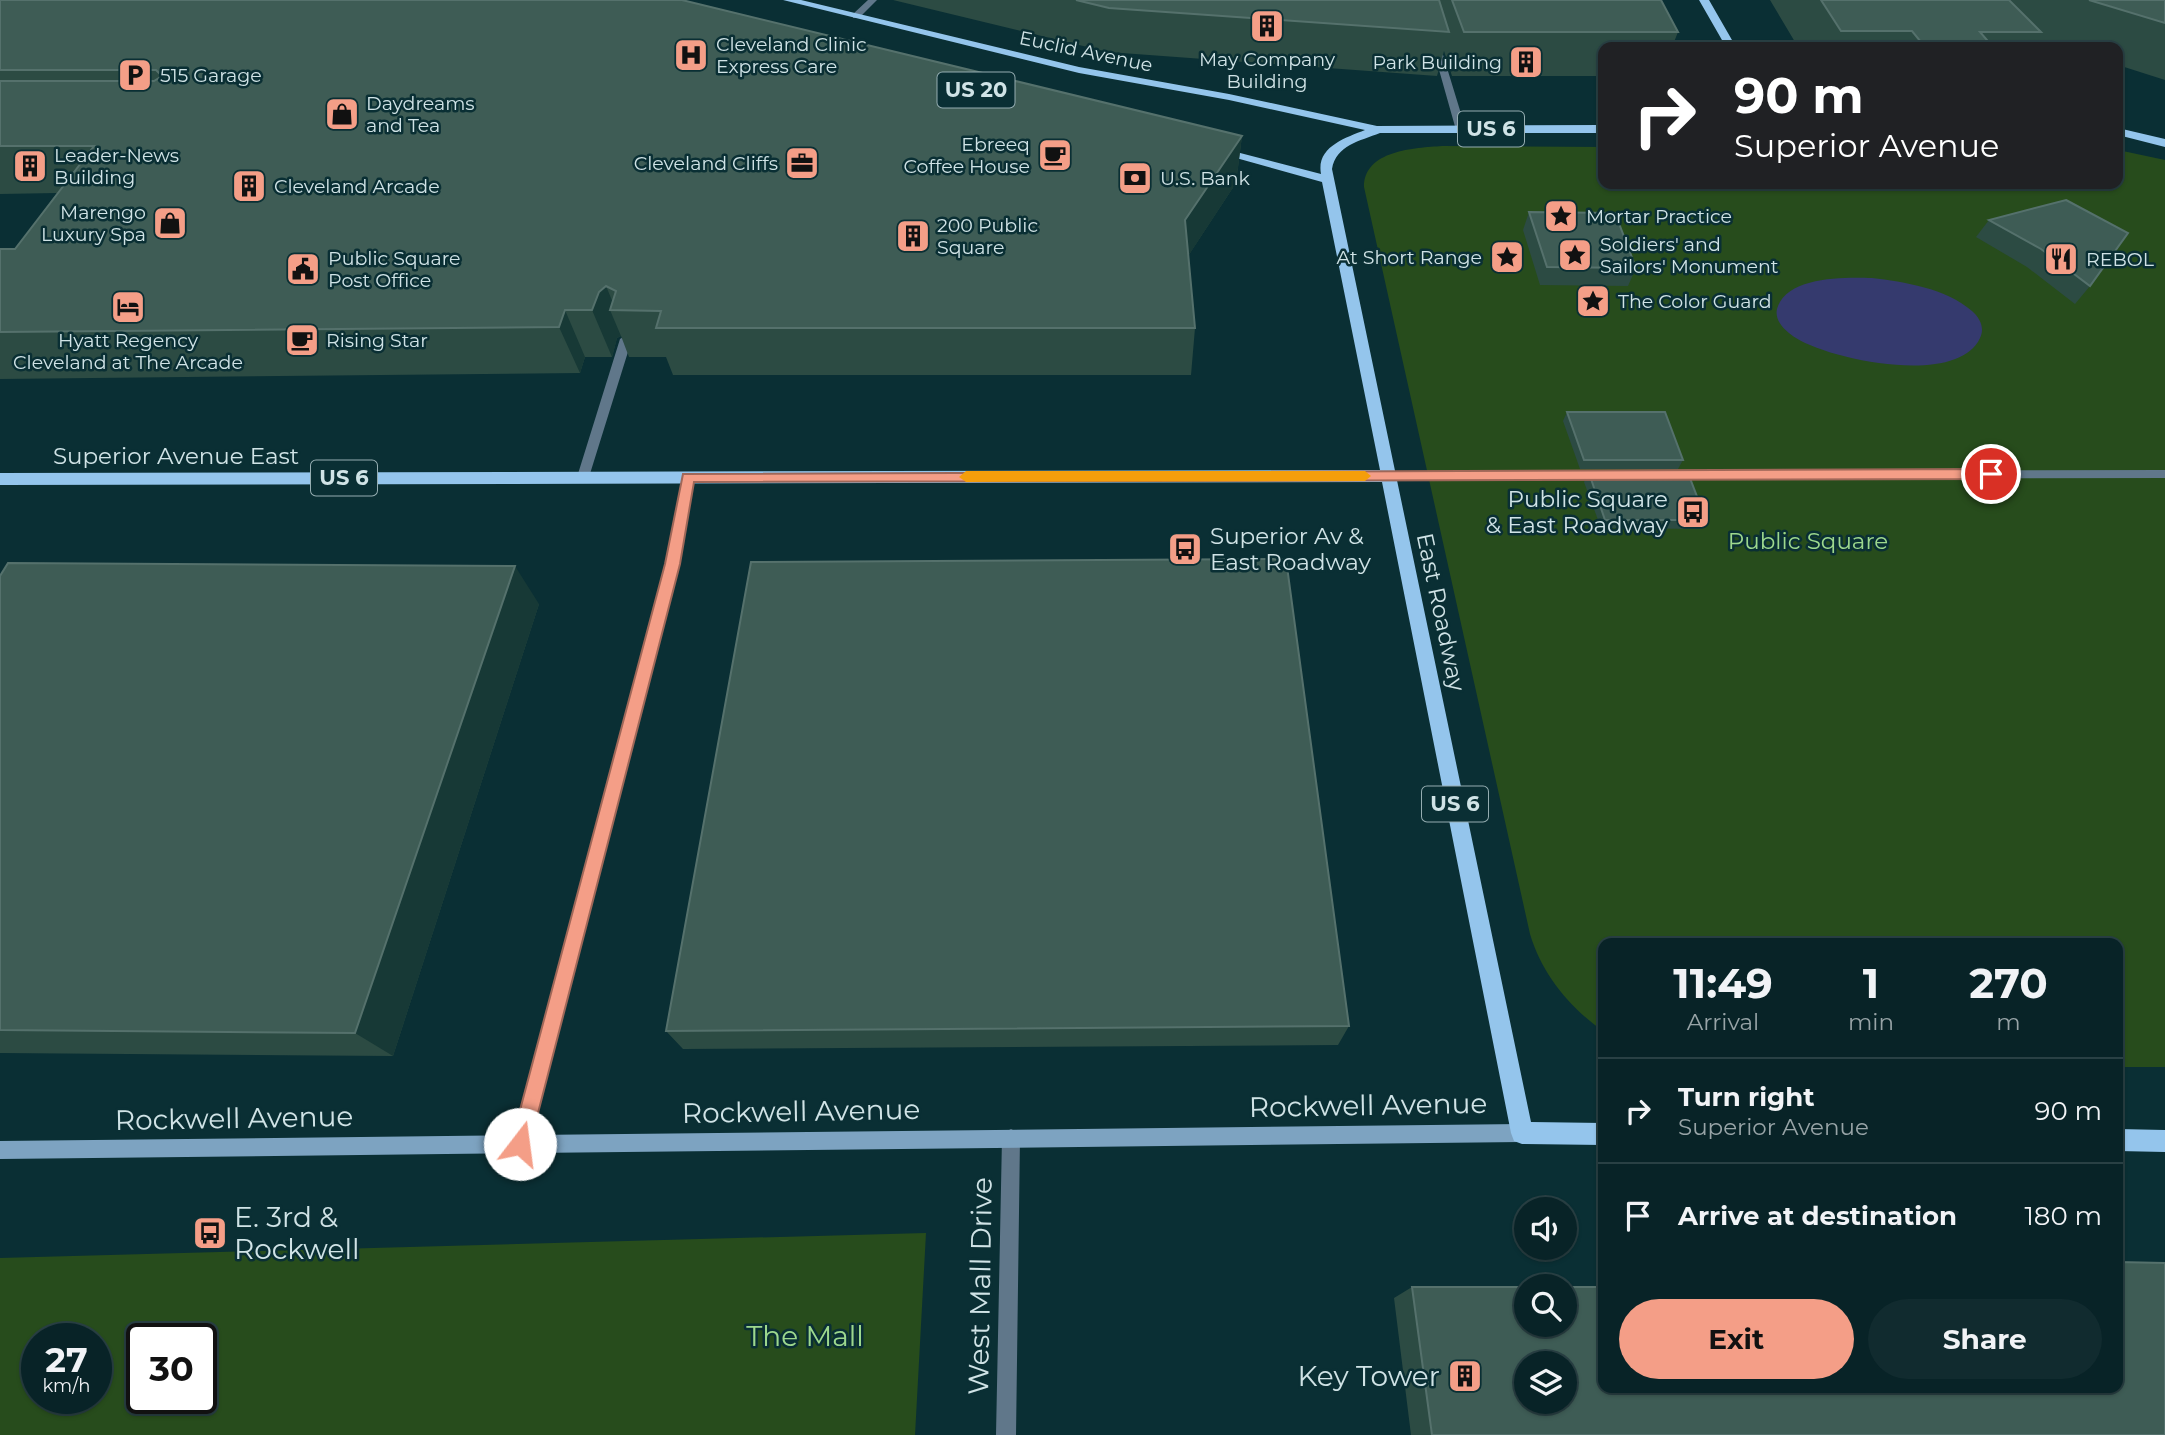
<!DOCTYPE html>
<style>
:root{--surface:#082327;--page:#112b2f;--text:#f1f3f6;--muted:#98a4a7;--line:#294044;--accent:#f49e87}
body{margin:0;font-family:Montserrat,sans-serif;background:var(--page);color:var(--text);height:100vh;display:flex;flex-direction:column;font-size:26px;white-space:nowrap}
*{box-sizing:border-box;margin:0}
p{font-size:23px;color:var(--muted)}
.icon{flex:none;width:38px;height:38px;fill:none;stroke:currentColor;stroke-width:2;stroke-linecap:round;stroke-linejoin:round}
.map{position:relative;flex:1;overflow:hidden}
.panel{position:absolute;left:1598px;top:938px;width:525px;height:455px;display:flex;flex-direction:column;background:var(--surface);border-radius:14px;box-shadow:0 2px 5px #0004,0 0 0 2px var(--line)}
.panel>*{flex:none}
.top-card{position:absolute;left:1598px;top:42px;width:525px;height:147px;border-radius:14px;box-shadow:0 2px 5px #0004,0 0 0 2px var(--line);background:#202124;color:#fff;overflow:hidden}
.tools{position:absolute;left:1514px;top:1197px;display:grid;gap:14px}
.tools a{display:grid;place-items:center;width:63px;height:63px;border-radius:50%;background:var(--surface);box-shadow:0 2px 5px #0004,0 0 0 2px var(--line);font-size:35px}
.speed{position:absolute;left:21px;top:1323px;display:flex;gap:14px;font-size:35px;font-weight:700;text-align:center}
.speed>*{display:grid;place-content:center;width:91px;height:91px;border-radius:50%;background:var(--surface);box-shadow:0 2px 5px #0004,0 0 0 2px var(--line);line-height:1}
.speed small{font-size:18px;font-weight:400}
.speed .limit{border:4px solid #111;border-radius:10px;background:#fff;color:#111}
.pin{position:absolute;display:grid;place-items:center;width:60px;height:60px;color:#fff;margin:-30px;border:4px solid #fff;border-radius:50%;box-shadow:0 2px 7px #0007}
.me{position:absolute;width:77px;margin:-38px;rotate:15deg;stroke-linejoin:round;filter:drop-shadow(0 0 5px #0008)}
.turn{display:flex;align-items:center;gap:24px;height:147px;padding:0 21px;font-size:32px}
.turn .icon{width:91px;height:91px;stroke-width:2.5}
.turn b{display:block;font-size:49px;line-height:60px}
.eta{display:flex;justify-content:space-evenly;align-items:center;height:119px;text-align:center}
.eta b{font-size:42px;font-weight:700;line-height:49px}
.action{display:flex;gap:14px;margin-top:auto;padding:14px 21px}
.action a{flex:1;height:80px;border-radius:42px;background:var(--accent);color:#111;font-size:28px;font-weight:700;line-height:80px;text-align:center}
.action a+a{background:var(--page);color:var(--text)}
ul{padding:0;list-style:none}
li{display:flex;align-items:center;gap:21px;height:105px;padding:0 21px;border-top:2px solid var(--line)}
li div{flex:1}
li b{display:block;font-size:26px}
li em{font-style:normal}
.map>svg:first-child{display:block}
.green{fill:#274c1c;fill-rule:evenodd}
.water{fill:#353a6e}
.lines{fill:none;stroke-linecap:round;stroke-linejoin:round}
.lane{fill:#60778a;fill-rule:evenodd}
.street{fill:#60778a;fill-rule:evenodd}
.secondary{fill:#7da3c1;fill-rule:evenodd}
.primary{fill:#94c5ec;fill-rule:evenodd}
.wall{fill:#2c4b43}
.shaded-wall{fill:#173936}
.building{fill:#3e5c55;stroke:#55716c;stroke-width:2;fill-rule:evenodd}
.route{fill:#f49e87;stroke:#9f6758;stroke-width:2}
.slow{fill:#f59e0b}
.labels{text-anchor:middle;stroke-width:5;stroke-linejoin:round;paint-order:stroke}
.far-poi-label{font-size:19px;fill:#d0e3e6;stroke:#0a2f34;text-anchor:start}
.far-street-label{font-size:19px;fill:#d0e3e6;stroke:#0a2f34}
.shield{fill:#0a2f34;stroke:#95adb1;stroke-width:2}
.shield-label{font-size:21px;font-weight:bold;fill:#d0e3e6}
.street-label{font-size:23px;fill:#d0e3e6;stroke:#0a2f34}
.poi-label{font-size:23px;fill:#d0e3e6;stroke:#0a2f34;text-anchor:end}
.park-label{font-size:23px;fill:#9dd88d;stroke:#0a2f34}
.near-street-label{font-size:28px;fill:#d0e3e6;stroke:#0a2f34}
.near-poi-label{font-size:28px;fill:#d0e3e6;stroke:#0a2f34;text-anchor:start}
.near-park-label{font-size:28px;fill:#9dd88d;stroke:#0a2f34}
</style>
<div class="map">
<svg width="2165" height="1435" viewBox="0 0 2165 1435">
<rect width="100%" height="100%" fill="#0a2f34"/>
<path class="green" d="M1442,146L1603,147V184H2118V150L2165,160V1067H2118V943H1603V1031C1569,1007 1542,974 1530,934L1364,187C1364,150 1415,148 1442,146Z
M926,1233L915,1435H0V1258ZM37,1339H96V1398H37ZM142,1339H201V1398H142Z"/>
<path class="water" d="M1872,278C1904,282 1946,288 1972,311C1980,318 1985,328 1980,338C1958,387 1831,360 1796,338C1787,332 1774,322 1777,309C1786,276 1845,277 1872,278Z"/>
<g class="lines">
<path class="lane" d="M868,0H877L859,18H853V14Z
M1436,42L1440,45L1466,130L1464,132L1456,130L1432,45Z
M626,335L632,339L589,477L583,481L579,480L577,477L620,339Z
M2165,470V478L1669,479L1663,475L1669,471Z
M1607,471L1613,475L1607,479L1388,480L1382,476L1388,472Z"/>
<path class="street" d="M688,473L694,477L678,564L529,1144L526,1150L520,1153L514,1150L511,1144L666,564L682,477Z
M1011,1129L1017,1132L1020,1138L1016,1435H996L1002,1138L1005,1132Z"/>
<path class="secondary" d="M1522,1124L1528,1127L1531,1133L1528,1139L1522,1142L0,1159V1141Z"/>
<path class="primary" d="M783,0H801L1079,67L1229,94L1377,126L1603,125V133H1380C1360,141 1336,145 1332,169L1531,1122L1603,1123V1145L1522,1144L1514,1141L1511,1133L1382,482L0,485V473L1380,470L1322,182L1211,151L1217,147L1321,174C1316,147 1345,138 1365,130L1229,100L1079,73Z
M1699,0H1709L1736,47H1726Z
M2118,128L2165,139V147L2118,135Z
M2118,1129L2165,1130V1152L2118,1151Z"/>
</g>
<path class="wall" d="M0,0L1242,136L1236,183L1188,256L1195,328L1191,375H673L666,357H629L621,336L617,338L612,357H585L580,373L0,379V249H15L57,193L0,194Z
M893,0H1661L1678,32L1672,47H1603V76H1452L1444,51L1437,76L1108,52Z
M1770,0H2165V80L2118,65V47H2061L2036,40L2031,47H1798Z
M2066,200L2090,286L2075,304L2027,267L1976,237L1989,220Z
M1529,212L1636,268L1628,286L1540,285L1523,230Z
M1567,412L1683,460L1678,469H1580L1563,421Z
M1589,473L1706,520L1701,529L1601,528L1584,482Z
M0,576L539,604L393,1056L0,1053Z
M1349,1026L1338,1045L683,1049L666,1031Z
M1412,1287L1603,1388L2165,1435H1411L1394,1298Z"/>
<path class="shaded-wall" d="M1242,136L1236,183L1181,267L1185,220Z
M606,286L616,310H610L621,336L617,338L612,357L592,310L599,292Z
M565,310L585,357L580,373L559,327Z
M515,566L539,604L393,1056L355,1033Z"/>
<path class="building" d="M0,0H682L1242,136L1185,220L1195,328H656L661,311L610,310L616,291L606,286L599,292L592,310H565L559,327L0,332V249H15L94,146H0V81H154L162,76L156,70H0Z
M1076,0H1439L1449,32L1109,8Z
M1452,0H1661L1678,32H1464Z
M1821,0H2009L2041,32H1980L1993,47H1925L1912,31H1841Z
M2089,0H2165V23Z
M2066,200L2128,233L2090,286L2041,249L1989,220Z
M1529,212L1615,213L1636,268L1547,267Z
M1567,412H1665L1683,460H1584Z
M1589,473H1688L1706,520H1605Z
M1286,559L1349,1026L666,1031L751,562Z
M8,563L515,566L355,1033L0,1030V576Z
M2118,1262L2165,1263V1435H1432L1412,1287H1526V1325H1564V1287H1603V1388H2118ZM1526,1363H1564V1402H1526Z"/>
<path class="route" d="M1991,469L1998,474L1991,479L694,482L680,564L530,1144L527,1151L520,1154L514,1151L511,1144L665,564L683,474Z"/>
<path class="slow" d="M966,471H1365L1371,476L1365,481L966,482L959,477Z"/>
<defs>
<g id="building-square" transform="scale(1.75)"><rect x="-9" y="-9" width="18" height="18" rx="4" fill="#f49e87" stroke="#0a2f34"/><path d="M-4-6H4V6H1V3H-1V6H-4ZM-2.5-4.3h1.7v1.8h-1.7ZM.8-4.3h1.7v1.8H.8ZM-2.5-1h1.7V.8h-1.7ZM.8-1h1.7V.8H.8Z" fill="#111"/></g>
<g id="hospital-square" transform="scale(1.75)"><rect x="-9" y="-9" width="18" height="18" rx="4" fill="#f49e87" stroke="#0a2f34"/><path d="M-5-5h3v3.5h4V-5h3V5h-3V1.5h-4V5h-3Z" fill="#111"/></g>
<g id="parking-square" transform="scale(1.75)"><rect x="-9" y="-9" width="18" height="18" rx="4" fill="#f49e87" stroke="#0a2f34"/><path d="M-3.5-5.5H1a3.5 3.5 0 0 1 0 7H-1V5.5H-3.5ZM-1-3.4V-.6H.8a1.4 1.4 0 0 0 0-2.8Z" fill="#111"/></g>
<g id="shop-square" transform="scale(1.75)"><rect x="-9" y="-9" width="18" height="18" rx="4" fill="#f49e87" stroke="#0a2f34"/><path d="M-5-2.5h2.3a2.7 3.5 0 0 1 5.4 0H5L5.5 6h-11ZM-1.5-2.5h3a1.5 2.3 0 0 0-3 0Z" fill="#111"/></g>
<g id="cafe-square" transform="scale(1.75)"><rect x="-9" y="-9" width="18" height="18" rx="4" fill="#f49e87" stroke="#0a2f34"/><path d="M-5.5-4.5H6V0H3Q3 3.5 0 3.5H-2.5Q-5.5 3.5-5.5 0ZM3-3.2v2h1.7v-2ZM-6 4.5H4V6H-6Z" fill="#111"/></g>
<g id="office-square" transform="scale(1.75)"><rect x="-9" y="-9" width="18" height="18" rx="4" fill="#f49e87" stroke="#0a2f34"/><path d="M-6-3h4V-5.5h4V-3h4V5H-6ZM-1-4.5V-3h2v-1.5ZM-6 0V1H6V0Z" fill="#111"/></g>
<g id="bank-square" transform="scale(1.75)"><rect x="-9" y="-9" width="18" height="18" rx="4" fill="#f49e87" stroke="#0a2f34"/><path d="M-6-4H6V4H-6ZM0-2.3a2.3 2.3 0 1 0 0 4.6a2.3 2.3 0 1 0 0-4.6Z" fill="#111"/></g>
<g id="sight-square" transform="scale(1.75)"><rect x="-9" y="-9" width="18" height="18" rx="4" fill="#f49e87" stroke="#0a2f34"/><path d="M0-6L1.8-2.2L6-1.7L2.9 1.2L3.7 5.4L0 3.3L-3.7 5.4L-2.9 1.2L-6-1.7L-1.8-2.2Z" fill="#111"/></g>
<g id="restaurant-square" transform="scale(1.75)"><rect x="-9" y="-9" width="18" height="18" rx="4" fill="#f49e87" stroke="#0a2f34"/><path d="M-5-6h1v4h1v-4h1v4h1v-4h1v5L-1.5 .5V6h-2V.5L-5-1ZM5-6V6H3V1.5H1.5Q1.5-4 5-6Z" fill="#111"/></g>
<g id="civic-square" transform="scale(1.75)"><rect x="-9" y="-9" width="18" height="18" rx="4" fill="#f49e87" stroke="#0a2f34"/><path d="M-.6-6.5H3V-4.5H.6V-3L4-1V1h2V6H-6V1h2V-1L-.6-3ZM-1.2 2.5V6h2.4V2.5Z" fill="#111"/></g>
<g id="hotel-square" transform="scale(1.75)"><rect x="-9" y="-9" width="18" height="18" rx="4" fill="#f49e87" stroke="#0a2f34"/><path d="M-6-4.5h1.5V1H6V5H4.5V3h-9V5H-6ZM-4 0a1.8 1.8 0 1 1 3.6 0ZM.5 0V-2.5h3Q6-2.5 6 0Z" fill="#111"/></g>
<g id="bus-square" transform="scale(1.75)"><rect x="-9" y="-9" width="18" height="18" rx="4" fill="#f49e87" stroke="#0a2f34"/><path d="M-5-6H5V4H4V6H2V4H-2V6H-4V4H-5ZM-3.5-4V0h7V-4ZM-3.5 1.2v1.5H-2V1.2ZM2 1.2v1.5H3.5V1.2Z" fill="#111"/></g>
</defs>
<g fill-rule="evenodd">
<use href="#building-square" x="1267" y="26"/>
<use href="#hospital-square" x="691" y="55"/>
<use href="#building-square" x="1526" y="62"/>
<use href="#parking-square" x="135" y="75"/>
<use href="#shop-square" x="342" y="114"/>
<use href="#cafe-square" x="1055" y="155"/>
<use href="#office-square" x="802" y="163"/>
<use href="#building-square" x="30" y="166"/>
<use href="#bank-square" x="1135" y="178"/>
<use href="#building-square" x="249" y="186"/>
<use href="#sight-square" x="1561" y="216"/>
<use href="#shop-square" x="170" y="223"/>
<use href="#building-square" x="913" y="236"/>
<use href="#sight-square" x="1575" y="255"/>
<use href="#sight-square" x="1507" y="257"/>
<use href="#restaurant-square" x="2061" y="259"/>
<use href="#civic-square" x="303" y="269"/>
<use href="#sight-square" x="1593" y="301"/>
<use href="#hotel-square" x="128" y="307"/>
<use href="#cafe-square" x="302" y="340"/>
<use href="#bus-square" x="1693" y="512"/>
<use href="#bus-square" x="1185" y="549"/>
<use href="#bus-square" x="210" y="1233"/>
<use href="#building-square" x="1465" y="1376"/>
</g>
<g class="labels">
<g class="far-poi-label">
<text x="716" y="51">Cleveland Clinic<tspan x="716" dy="22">Express Care</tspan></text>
<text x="1267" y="66" text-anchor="middle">May Company<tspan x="1267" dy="22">Building</tspan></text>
<text x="1502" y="69" text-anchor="end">Park Building</text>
<text x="160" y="82">515 Garage</text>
<text x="366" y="110">Daydreams<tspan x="366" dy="22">and Tea</tspan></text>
<text x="1030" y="151" text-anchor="end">Ebreeq<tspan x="1030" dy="22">Coffee House</tspan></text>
<text x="54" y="162">Leader-News<tspan x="54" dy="22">Building</tspan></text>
<text x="778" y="170" text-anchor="end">Cleveland Cliffs</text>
<text x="1160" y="185">U.S. Bank</text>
<text x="274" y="193">Cleveland Arcade</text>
<text x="146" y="219" text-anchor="end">Marengo<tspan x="146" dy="22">Luxury Spa</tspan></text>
<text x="1586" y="223">Mortar Practice</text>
<text x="937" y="232">200 Public<tspan x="937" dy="22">Square</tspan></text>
<text x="1600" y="251">Soldiers' and<tspan x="1600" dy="22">Sailors' Monument</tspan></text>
<text x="1482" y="264" text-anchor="end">At Short Range</text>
<text x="328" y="265">Public Square<tspan x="328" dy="22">Post Office</tspan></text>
<text x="2086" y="266">REBOL</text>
<text x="1618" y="308">The Color Guard</text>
<text x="128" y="347" text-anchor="middle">Hyatt Regency<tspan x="128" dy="22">Cleveland at The Arcade</tspan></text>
<text x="326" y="347">Rising Star</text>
</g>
<g class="far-street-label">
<text transform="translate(1086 51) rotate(12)" y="7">Euclid Avenue</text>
</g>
<g class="shield">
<rect x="937.5" y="72.5" width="77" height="35" rx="5"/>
<rect x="1458" y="111.5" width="66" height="35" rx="5"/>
<rect x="311" y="460.5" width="66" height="35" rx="5"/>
<rect x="1422" y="786.5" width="66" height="35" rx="5"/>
</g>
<g class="shield-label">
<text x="976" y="97">US 20</text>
<text x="1491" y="136">US 6</text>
<text x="344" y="485">US 6</text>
<text x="1455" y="811">US 6</text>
</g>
<g class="street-label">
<text x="176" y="464">Superior Avenue East</text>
<text transform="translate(1441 612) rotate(78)" y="8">East Roadway</text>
</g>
<g class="poi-label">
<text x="1668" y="507">Public Square<tspan x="1668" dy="26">&amp; East Roadway</tspan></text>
<text x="1210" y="544" text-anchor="start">Superior Av &amp;<tspan x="1210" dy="26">East Roadway</tspan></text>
</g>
<g class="park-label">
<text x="1808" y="549">Public Square</text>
</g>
<g class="near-street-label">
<text transform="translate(1368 1105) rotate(-1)" y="10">Rockwell Avenue</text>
<text transform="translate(801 1111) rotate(-1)" y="10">Rockwell Avenue</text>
<text transform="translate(234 1118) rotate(-1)" y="10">Rockwell Avenue</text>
<text transform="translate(980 1286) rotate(-89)" y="10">West Mall Drive</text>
</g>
<g class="near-poi-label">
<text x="234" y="1227">E. 3rd &amp;<tspan x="234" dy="32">Rockwell</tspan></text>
<text x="1440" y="1386" text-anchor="end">Key Tower</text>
</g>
<g class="near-park-label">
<text x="805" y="1346">The Mall</text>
</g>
</g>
</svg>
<div class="tools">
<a><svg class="icon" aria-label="sound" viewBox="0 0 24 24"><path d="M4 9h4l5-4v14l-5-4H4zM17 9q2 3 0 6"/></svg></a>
<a><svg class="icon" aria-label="search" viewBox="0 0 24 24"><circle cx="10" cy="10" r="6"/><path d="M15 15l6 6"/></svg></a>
<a><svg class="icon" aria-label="layers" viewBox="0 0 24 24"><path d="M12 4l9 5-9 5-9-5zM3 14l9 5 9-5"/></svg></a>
</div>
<div class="speed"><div>27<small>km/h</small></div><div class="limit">30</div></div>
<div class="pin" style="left:1991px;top:474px;background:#d93025"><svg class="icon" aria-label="arrive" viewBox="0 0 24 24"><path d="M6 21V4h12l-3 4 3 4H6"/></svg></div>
<svg class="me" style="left:520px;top:1144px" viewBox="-20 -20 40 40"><circle r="19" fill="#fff"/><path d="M0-13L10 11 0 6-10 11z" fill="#f49e87"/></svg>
<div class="top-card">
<div class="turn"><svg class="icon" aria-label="right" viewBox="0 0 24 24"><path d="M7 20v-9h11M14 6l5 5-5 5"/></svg><div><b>90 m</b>Superior Avenue</div></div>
</div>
<section class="panel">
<div class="eta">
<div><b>11:49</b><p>Arrival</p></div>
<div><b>1</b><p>min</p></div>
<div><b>270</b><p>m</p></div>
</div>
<ul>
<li><svg class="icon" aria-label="right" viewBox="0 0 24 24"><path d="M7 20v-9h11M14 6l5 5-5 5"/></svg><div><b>Turn right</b><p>Superior Avenue</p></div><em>90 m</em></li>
<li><svg class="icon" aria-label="arrive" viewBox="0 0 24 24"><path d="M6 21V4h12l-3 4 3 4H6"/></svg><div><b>Arrive at destination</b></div><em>180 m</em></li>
</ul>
<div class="action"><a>Exit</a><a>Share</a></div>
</section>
</div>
